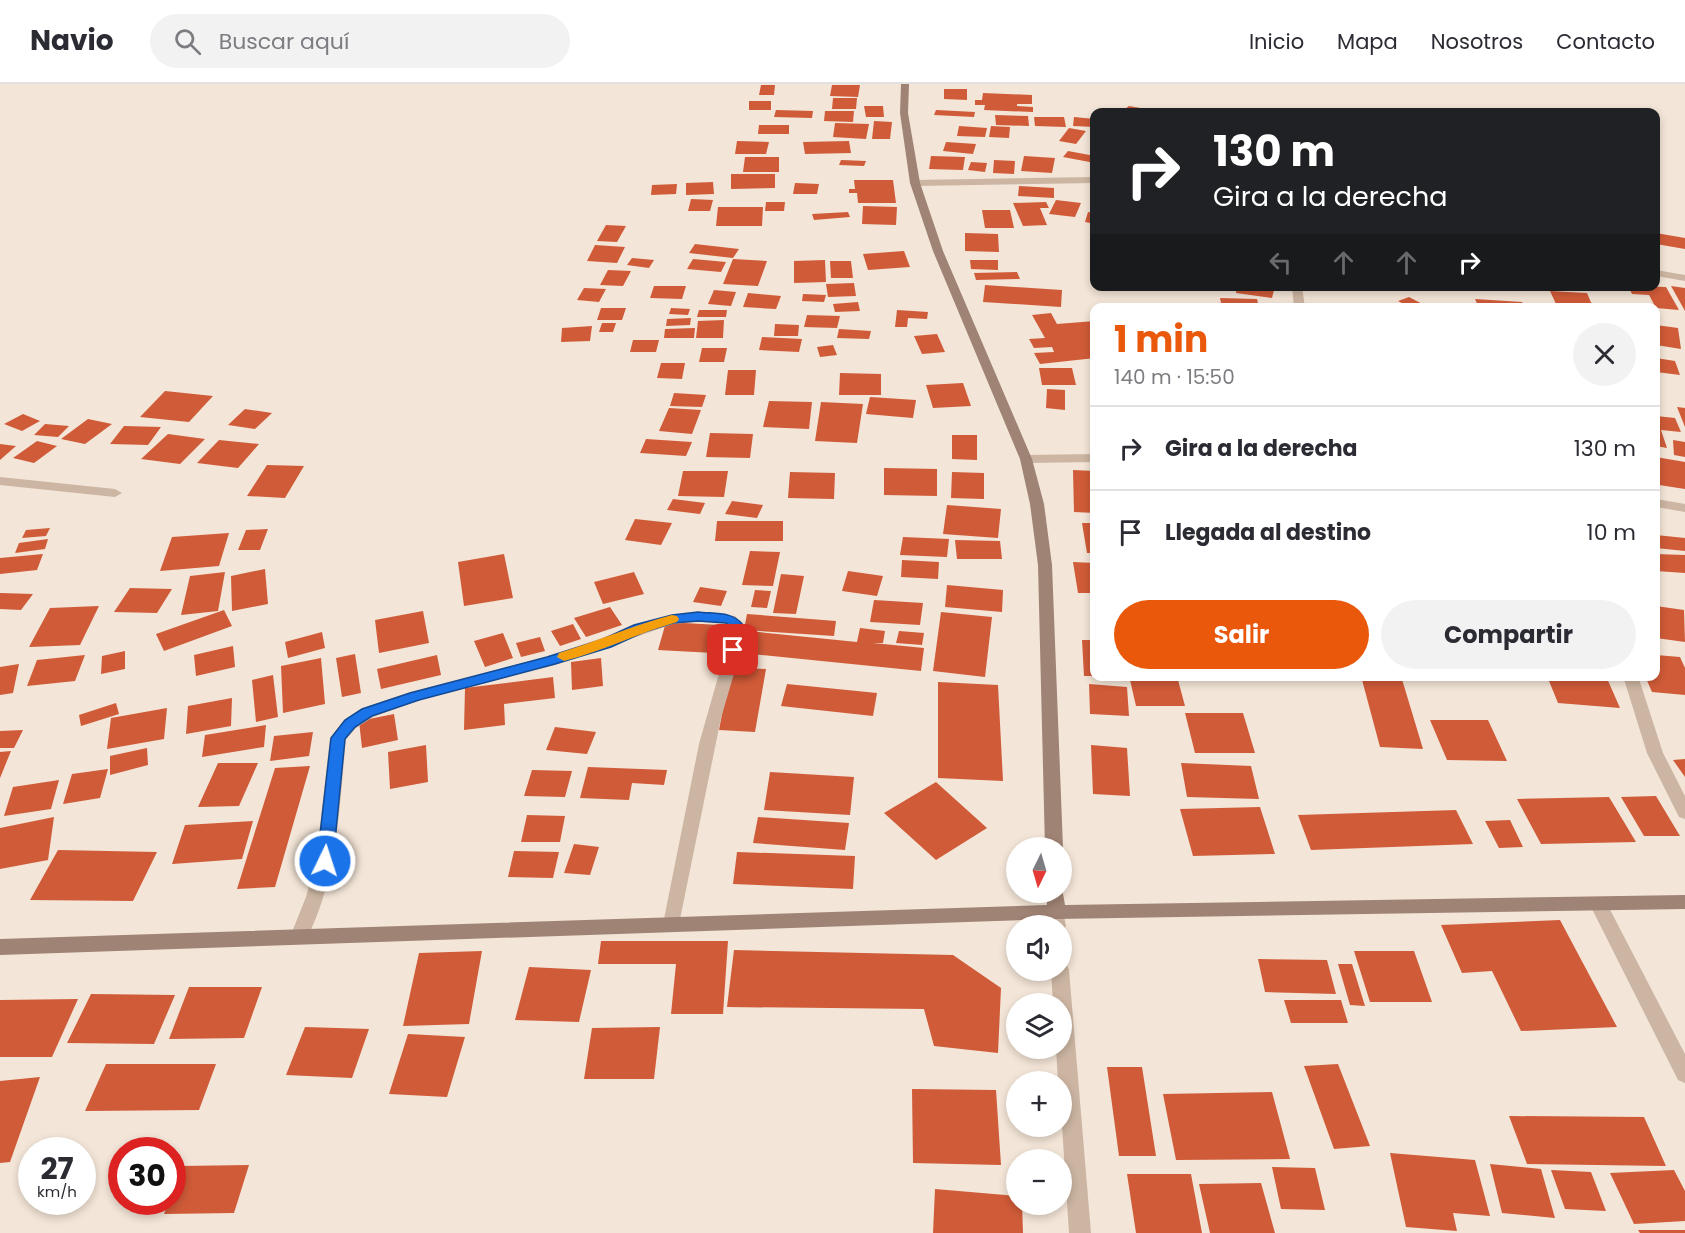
<!DOCTYPE html>
<html lang="es">
<meta charset="utf-8">
<style>
:root{--surface:#fff;--page:#f2f2f3;--text:#2b2b33;--muted:#7c7c81;--line:#e1e1e2;--accent:#ea580c}
body{margin:0;font-family:Poppins,sans-serif;background:var(--page);color:var(--text);height:100vh;display:flex;flex-direction:column;font-size:22px;white-space:nowrap}
*{box-sizing:border-box;margin:0}
p{font-size:20px;color:var(--muted)}
.icon{flex:none;width:33px;height:33px;fill:none;stroke:currentColor;stroke-width:2;stroke-linecap:round;stroke-linejoin:round}
.map{position:relative;flex:1;overflow:hidden}
.panel{position:absolute;left:1090px;top:219px;width:570px;height:378px;display:flex;flex-direction:column;background:var(--surface);border-radius:12px;box-shadow:0 3px 9px #0003}
.panel>*{flex:none}
.guide{position:absolute;left:1090px;top:24px;width:570px;height:183px;border-radius:12px;box-shadow:0 3px 9px #0003;background:#202124;color:#fff;overflow:hidden}
.needle{width:39px;rotate:185deg}
.buttons{position:absolute;left:1006px;top:753px;display:grid;gap:12px}
.buttons a{display:grid;place-items:center;width:66px;height:66px;border-radius:50%;background:var(--surface);box-shadow:0 3px 9px #0003;font-size:30px}
.speed{position:absolute;left:18px;top:1053px;display:flex;gap:12px;font-size:30px;font-weight:700;text-align:center}
.speed>*{display:grid;place-content:center;width:78px;height:78px;border-radius:50%;background:var(--surface);box-shadow:0 3px 9px #0003;line-height:1}
.speed small{font-size:15px;font-weight:400}
.speed .limit{border:9px solid #d22;background:#fff;color:#111}
.pin{position:absolute;display:grid;place-items:center;width:51px;height:51px;color:#fff;margin:-26px;border-radius:12px;box-shadow:0 3px 9px #0006}
.me{position:absolute;width:66px;margin:-33px;rotate:4deg;stroke-linejoin:round;filter:drop-shadow(0 0 4px #0008)}
.turn{display:flex;align-items:center;gap:21px;height:126px;padding:0 24px;font-size:27px}
.turn .icon{width:78px;height:78px;stroke-width:2.5}
.turn b{display:block;font-size:42px;line-height:51px}
.lanes{display:flex;align-items:center;height:57px;padding:0 24px;background:#0003;justify-content:center;gap:30px;direction:ltr}
.lanes .off{opacity:.35}
.round{display:grid;place-items:center;flex:none;width:63px;height:63px;border-radius:32px;background:var(--page)}
.headline{display:flex;align-items:center;justify-content:space-between;height:102px;padding:0 24px}
h1{font-size:36px;font-weight:700;line-height:45px;color:var(--accent)}
.action{display:flex;gap:12px;margin-top:auto;padding:12px 24px}
.action a{flex:1;height:69px;border-radius:36px;background:var(--accent);color:#fff;font-size:24px;font-weight:700;line-height:69px;text-align:center}
.action a+a{background:var(--page);color:var(--text)}
ul{padding:0;list-style:none}
li{display:flex;align-items:center;gap:18px;height:84px;padding:0 24px;border-top:2px solid var(--line)}
li div{flex:1}
li b{display:block;font-size:22px}
li em{font-style:normal}
header{display:flex;align-items:center;gap:36px;box-sizing:border-box;height:84px;padding:0 30px;background:var(--surface);border-bottom:2px solid var(--line)}
header strong{font-size:28px}
nav{display:flex;gap:33px;margin-inline-start:auto;font-size:21px}
.search{width:420px;height:54px;background:var(--page);display:flex;align-items:center;gap:15px;box-sizing:border-box;padding:0 21px;border-radius:33px;color:var(--muted);font-size:22px}
.map>svg:first-child{display:block}
.building{fill:#d05b38}
.lines{fill:none;stroke-linecap:round;stroke-linejoin:round}
.street{fill:#ccb5a2;fill-rule:evenodd}
.secondary{fill:#9f8374;fill-rule:evenodd}
.route{fill:#1a73e8;stroke:#114b97;stroke-width:1.5}
.slow{fill:#f59e0b}
</style>
<header>
<strong>Navio</strong>
<div class="search"><svg class="icon" aria-label="search" viewBox="0 0 24 24"><circle cx="10" cy="10" r="6"/><path d="M15 15l6 6"/></svg>Buscar aquí</div>
<nav><a>Inicio</a><a>Mapa</a><a>Nosotros</a><a>Contacto</a></nav>
</header>
<div class="map">
<svg width="1685" height="1149" viewBox="0 0 1685 1149">
<rect width="100%" height="100%" fill="#f3e5d7"/>
<path class="building" d="M761,1H775L774,11H759Z
M832,1H860L858,13L830,12Z
M944,5H967V16L944,15Z
M983,9L1032,11V20H1017V22L1033,23V28L984,26L985,21H975V16H982Z
M833,14H857L856,25H832Z
M749,17H771V26H749Z
M864,22H883L884,33H866Z
M1129,22L1158,27V28H1121Z
M776,26L813,27L812,34L774,33Z
M936,26L975,28L974,33L934,31Z
M825,27H854L853,38L824,37Z
M995,31L1028,32L1029,42L996,41Z
M1034,33H1064L1066,43L1035,42Z
M1074,33L1095,35V43L1073,42Z
M874,37L892,38L890,55H872Z
M835,39L869,40L866,55L833,53Z
M759,41H789V50H758Z
M959,42L987,44L985,53L957,52Z
M991,42L1010,43L1009,54L989,53Z
M1069,44L1086,47L1076,60L1059,57Z
M737,57L769,58L766,70H735Z
M849,57L851,69L805,70L803,58Z
M946,58L976,60L973,70L943,67Z
M1068,67L1095,72V79L1063,73Z
M931,72L965,73L963,86L929,85Z
M1024,72L1055,74L1052,89L1021,87Z
M745,73H779V88H743Z
M841,76L866,77L864,82L839,81Z
M994,76L1015,77L1014,90L993,89Z
M971,78L987,79L985,88L968,86Z
M731,90H775V104L731,105Z
M854,96H893L896,119H858L857,109H849V105H855Z
M713,98L714,110L686,111V99Z
M795,99L819,100L817,110H793Z
M677,100L676,110L651,111L652,101Z
M1019,102L1054,104V114L1018,112Z
M691,115L713,116L710,127H688Z
M1056,116L1081,119L1075,133L1049,130Z
M766,118H785L784,127H765Z
M1046,118L1049,124H1040L1047,141L1023,142L1013,119Z
M863,122L897,123L896,141L862,140Z
M718,123H763L762,142H716Z
M982,126H1010L1014,144H985Z
M848,128L850,133L814,136L812,130Z
M1088,128L1095,129V140L1085,138Z
M606,141L626,142L617,158L597,157Z
M965,149L998,150L999,168L965,167Z
M1656,149L1685,154V165L1656,160Z
M695,160L739,165L733,174L689,169Z
M595,161L625,163L617,179L587,177Z
M904,167L910,183L868,186L863,170Z
M632,174L654,176L649,184L627,181Z
M693,175L726,178L721,188L687,185Z
M733,175L767,177L758,202L723,200Z
M825,176L826,198L794,199V177Z
M970,176H998V186L971,185Z
M830,177H851L853,194H831Z
M608,186L631,187L623,202L600,201Z
M1017,188L1020,195L976,196L974,189Z
M854,199L856,212L828,213L826,200Z
M985,201L1062,206L1061,223L983,218Z
M654,202H686L682,215L650,214Z
M1237,202H1275L1272,214L1236,209Z
M1628,202L1666,203L1679,226L1656,224L1649,211L1632,210Z
M1671,202L1685,204V227Z
M584,204L606,205L599,218L577,216Z
M714,206L736,208L731,222L708,220Z
M1550,207L1587,209L1593,223L1556,220Z
M748,209L781,212L776,225L743,223Z
M803,210L826,211L824,218L802,217Z
M1409,213L1430,224H1411L1398,217Z
M1220,214L1257,215L1259,224H1222Z
M1475,215L1522,218L1525,224H1479Z
M858,218L860,227L835,228L833,220Z
M601,224H626L622,236H597Z
M671,224L690,225L688,231L669,230Z
M699,226H727L726,233H697Z
M897,226L928,228L927,235L908,234L907,243H895Z
M1051,229L1057,240L1095,237V274L1040,280L1034,269L1054,268L1052,263L1034,264L1029,255L1045,254L1032,231Z
M807,231L840,232L837,244L804,243Z
M691,234L690,241L666,242L667,235Z
M724,236L723,254H696L698,237Z
M602,239H616L613,248H599Z
M775,240L799,241L798,252H774Z
M1656,241L1678,244L1681,265L1656,261Z
M592,242L590,257L561,258L562,244Z
M695,244L694,254H664L665,245Z
M839,245L871,247L869,255L837,254Z
M937,250L945,268L922,270L914,252Z
M762,253L802,255L799,268L759,266Z
M633,256H659L656,268H630Z
M833,261L837,271L820,273L817,263Z
M702,264H727L724,278H699Z
M1656,274L1675,277L1680,291L1656,288Z
M661,279H685L682,295L657,294Z
M1039,284H1072L1076,301H1042Z
M728,286H756L754,311H725Z
M840,289L881,290V311H839Z
M963,299L971,322L933,324L926,301Z
M1047,305L1065,306V326L1046,324Z
M165,307L213,312L189,338L140,333Z
M674,309L706,311L702,323L670,322Z
M870,313L916,316L913,334L866,330Z
M769,317L812,318L809,345L763,343Z
M821,318L863,320L857,359L815,357Z
M1677,323L1685,324V343Z
M669,324L701,326L692,350L659,347Z
M245,325L272,329L255,345L228,341Z
M23,330L40,337L22,347L4,340Z
M1656,332L1675,334L1681,348L1661,346L1667,364L1656,362Z
M88,335L112,340L85,360L61,355Z
M45,340L69,342L58,353L34,351Z
M124,342L161,343L148,361L110,360Z
M710,349L753,350L750,374L706,373Z
M168,350L205,355L180,380L141,375Z
M952,351H977V376L952,375Z
M646,355L692,358L686,372L640,369Z
M219,356L259,360L238,384L197,379Z
M1673,356L1685,358V373L1674,371Z
M37,357L57,362L34,379L13,374Z
M0,360L16,362L0,376Z
M1656,373L1685,378V405L1659,401Z
M267,381L304,382L285,414L247,412Z
M884,384L937,385V412L884,411Z
M1073,386L1095,387V429L1074,428Z
M683,387H728L724,413L678,412Z
M790,388L835,389L834,415L788,414Z
M952,388L984,389V415L951,414Z
M673,415L705,419L700,430L667,426Z
M732,417L763,421L757,434L725,430Z
M947,421L1001,425L998,454L943,450Z
M635,435L672,439L661,461L625,456Z
M717,437H783V457H715Z
M1082,439H1095V469H1087Z
M50,444L46,452L22,454L26,446Z
M268,445L260,466H238L246,446Z
M229,449L219,482L160,487L172,453Z
M1656,451L1685,454V467L1656,464Z
M903,453L949,455L947,473L900,471Z
M48,455L45,465L15,469L19,459Z
M955,456L1000,457L1002,475H957Z
M750,467L780,468L773,502L742,501Z
M43,470L37,486L0,490V474Z
M504,470L513,514L464,522L458,478Z
M1656,470L1685,471V489L1656,487Z
M902,476L939,478L938,495L901,493Z
M1073,478L1095,479V509H1078Z
M265,485L268,520L232,527L231,492Z
M848,487L883,492L877,512L842,507Z
M225,488L218,527L181,531L190,492Z
M634,488L644,510L603,520L594,498Z
M781,490L804,492L796,530L773,529Z
M947,501L1003,506L1002,528L945,523Z
M700,503L727,507L721,522L693,518Z
M130,504L172,505L157,529L114,528Z
M755,506L771,507L767,524L751,523Z
M0,509L33,510L21,526L0,525Z
M874,516L923,519L920,541L870,538Z
M99,522L80,561L29,563L50,524Z
M1656,522L1684,526L1685,558L1656,554Z
M610,523L622,541L586,553L574,534Z
M224,526L232,542L164,567L156,550Z
M423,527L429,559L379,569L375,536Z
M941,528L992,533L985,593L933,587Z
M747,530L836,537L834,552L744,546Z
M666,538L720,541L714,569L658,566Z
M573,540L581,555L560,562L551,547Z
M860,544L885,547L883,559H873L924,564L921,587L742,569L748,547L857,558Z
M899,547L924,549L922,561L896,559Z
M322,548L325,564L288,574L285,558Z
M503,549L513,574L485,583L474,557Z
M540,553L545,567L521,573L516,559Z
M1082,556H1095V592H1084Z
M233,562L235,583L196,592L194,571Z
M125,567V585L101,590L102,572Z
M355,570L361,609L342,613L336,574Z
M85,571L75,597L27,602L37,576Z
M437,571L441,591L381,605L377,585Z
M1656,571L1680,573L1685,584V611L1652,608L1645,592H1656Z
M321,574L325,620L283,629L281,582Z
M601,574L603,602L572,606L571,578Z
M19,580L13,609L0,611V583Z
M731,583L766,585L755,648L719,646Z
M273,591L278,633L256,638L252,596Z
M1361,592H1401L1423,665L1380,663Z
M1547,592H1606L1620,624L1558,619Z
M553,593L555,614L504,620L505,641L464,646L465,604Z
M1130,596H1178L1185,622H1136Z
M938,598L998,601L1003,697L938,694Z
M787,600L877,609L873,632L781,622Z
M1089,600L1127,603L1129,632L1090,630Z
M232,614L231,642L186,650L188,622Z
M116,619L119,630L81,642L79,631Z
M167,624L164,655L107,665L111,634Z
M1185,629H1243L1255,669H1195Z
M394,630L398,656L362,664L359,637Z
M1430,636H1488L1507,677L1447,676Z
M266,641L264,663L202,673L205,651Z
M555,643L596,648L587,670L546,666Z
M23,646L14,664H0V647Z
M313,648L309,672L270,677L274,652Z
M426,661L428,698L390,705L388,668Z
M1091,661L1127,664L1130,712L1093,710Z
M147,664L148,681L110,691V672Z
M11,667L0,694V668Z
M1685,675V693L1673,676Z
M218,679H258L239,722L198,723Z
M1181,679L1251,682L1259,715L1187,713Z
M310,682L275,803L237,805L275,684Z
M588,683L667,686L664,701L632,699L629,716L580,714Z
M108,685L100,714L63,720L72,690Z
M532,686L572,687L565,713L524,712Z
M770,688L854,693L850,731L764,726Z
M59,696L51,725L4,732L13,703Z
M936,698L987,744L936,776L884,729Z
M1656,712L1680,752H1644L1621,713Z
M1609,713L1636,758L1541,760L1517,715Z
M1260,723L1275,770L1193,772L1180,725Z
M1456,726L1473,760L1311,766L1298,731Z
M527,731L565,732L560,758H521Z
M54,733L48,776L0,785V744Z
M758,733L849,739L845,766L753,759Z
M1510,736L1523,763L1499,764L1485,737Z
M253,737L242,775L172,780L185,741Z
M574,760L599,763L590,791L564,789Z
M58,766L157,768L133,817L30,816Z
M514,767L559,768L553,794L508,793Z
M737,768L855,772L853,805L733,800Z
M1560,836L1617,943L1521,947L1492,887L1462,889L1441,841Z
M601,857H728L723,930H671L676,880H598Z
M734,866L953,871L1001,904L998,969L934,962L924,925L727,923Z
M482,867L469,940L403,942L419,869Z
M1354,867H1414L1432,918H1370Z
M1258,875L1327,876L1336,910L1265,908Z
M1338,880H1352L1365,922L1350,921Z
M529,883L591,886L579,938L515,936Z
M189,903H262L244,954L169,955Z
M91,910L175,911L154,960L67,959Z
M78,915L52,973H0V916Z
M1284,916H1341L1348,939H1291Z
M305,943L369,945L352,994L286,991Z
M660,943L654,995H584L592,944Z
M408,950L465,953L447,1013L389,1010Z
M106,980H216L199,1026L85,1027Z
M1338,980L1370,1062L1334,1065L1304,982Z
M1107,983H1142L1156,1072H1119Z
M40,993L10,1078L0,1079V997Z
M912,1005L996,1006L1001,1081L913,1079Z
M1272,1008L1290,1075L1176,1076L1163,1010Z
M1509,1032L1644,1033L1666,1082L1527,1080Z
M1390,1069L1475,1076L1490,1132L1453,1129L1457,1147L1406,1143Z
M1490,1080L1541,1085L1555,1134L1502,1129Z
M249,1081L234,1129L164,1130L168,1118H172V1105L181,1082Z
M1272,1083L1315,1084L1325,1126L1281,1125Z
M1551,1086L1591,1088L1606,1127L1565,1125Z
M1674,1086L1685,1107V1137L1634,1140L1610,1089Z
M1127,1090H1191L1202,1149H1136Z
M1261,1099L1275,1149H1210L1199,1100Z
M935,1105L1017,1112V1120H1022L1023,1149H933Z
M1638,1146H1685V1149H1640Z"/>
<g class="lines">
<path class="street" d="M1095,93V99L915,102L910,99L915,96Z
M1656,186L1685,191V197L1656,192Z
M1292,202H1302L1305,224H1294Z
M1095,370V378L1026,379L1020,375L1026,371Z
M0,393L115,405L122,409L115,413L0,401Z
M1656,415L1685,420V428L1656,423Z
M698,528L735,532L743,541L738,576L721,634L678,845L672,847L666,845L663,840L699,660L726,565L729,542L726,539L698,538L673,540L555,581L419,616L373,633L356,644L346,655C339,725 338,795 305,858L299,860L293,858L290,853L306,813L316,777L330,654L344,636L361,625L410,608L546,573L667,532Z
M1623,592H1638L1663,669L1685,712V735L1679,733L1647,669Z
M1599,814L1605,816L1685,970V999L1678,996L1590,821L1593,816Z
M1056,821L1062,823L1066,842L1062,848V842H1048L1047,828L1050,823Z
M1062,879L1067,881L1069,886L1091,1149H1069L1062,1042V998H1058L1056,964H1062V920H1053L1051,886H1062Z"/>
<path class="secondary" d="M901,0H909L908,29L920,99L943,167L1032,375L1044,420L1052,481L1063,764L1062,765L1045,764L1038,481L1030,420L1020,375L933,167L910,99L900,29Z
M1062,804L1065,821L1685,811V825L1056,835L0,871V855L1047,821L1046,808H1062Z"/>
</g>
<path class="route" d="M698,528C714,530 733,527 743,541L738,569H728L726,566L729,542L726,539L698,537L673,539L644,548L611,563L555,580L419,616L372,632L355,643L345,655L333,777L331,781H320L317,777L331,654L345,636L362,625L410,609L547,573L601,556L634,541L672,531Z"/>
<path class="slow" d="M672,531L677,532L679,535L677,538C638,549 603,567 564,577L557,573L559,569C598,557 634,541 672,531Z"/>
</svg>
<div class="buttons">
<a><svg class="needle" viewBox="-14 -14 28 28"><path d="M0-13l5 13h-10z" fill="#e53935"/><path d="M0 13l5-13h-10z" fill="#7c7c81"/></svg></a>
<a><svg class="icon" aria-label="sound" viewBox="0 0 24 24"><path d="M4 9h4l5-4v14l-5-4H4zM17 9q2 3 0 6"/></svg></a>
<a><svg class="icon" aria-label="layers" viewBox="0 0 24 24"><path d="M12 4l9 5-9 5-9-5zM3 14l9 5 9-5"/></svg></a>
<a>+</a>
<a>−</a>
</div>
<div class="speed"><div>27<small>km/h</small></div><div class="limit">30</div></div>
<div class="pin" style="left:733px;top:566px;background:#d93025"><svg class="icon" aria-label="arrive" viewBox="0 0 24 24"><path d="M6 21V4h12l-3 4 3 4H6"/></svg></div>
<svg class="me" style="left:325px;top:777px" viewBox="-20 -20 40 40"><circle r="17" fill="#1a73e8" stroke="#fff" stroke-width="3"/><path d="M0-11L8 9 0 5-8 9z" fill="#fff"/></svg>
<div class="guide">
<div class="turn"><svg class="icon" aria-label="right" viewBox="0 0 24 24"><path d="M7 20v-9h11M14 6l5 5-5 5"/></svg><div><b>130 m</b>Gira a la derecha</div></div>
<div class="lanes"><svg class="icon off" aria-label="left" viewBox="0 0 24 24"><path d="M17 20v-9H6M10 6l-5 5 5 5"/></svg><svg class="icon off" aria-label="ahead" viewBox="0 0 24 24"><path d="M12 20V5M6 11l6-6 6 6"/></svg><svg class="icon off" aria-label="ahead" viewBox="0 0 24 24"><path d="M12 20V5M6 11l6-6 6 6"/></svg><svg class="icon" aria-label="right" viewBox="0 0 24 24"><path d="M7 20v-9h11M14 6l5 5-5 5"/></svg></div>
</div>
<section class="panel">
<div class="headline"><div><h1>1 min</h1><p>140 m · 15:50</p></div><a class="round"><svg class="icon" aria-label="close" viewBox="0 0 24 24"><path d="M6 6l12 12M18 6L6 18"/></svg></a></div>
<ul>
<li><svg class="icon" aria-label="right" viewBox="0 0 24 24"><path d="M7 20v-9h11M14 6l5 5-5 5"/></svg><div><b>Gira a la derecha</b></div><em>130 m</em></li>
<li><svg class="icon" aria-label="arrive" viewBox="0 0 24 24"><path d="M6 21V4h12l-3 4 3 4H6"/></svg><div><b>Llegada al destino</b></div><em>10 m</em></li>
</ul>
<div class="action"><a>Salir</a><a>Compartir</a></div>
</section>
</div>
